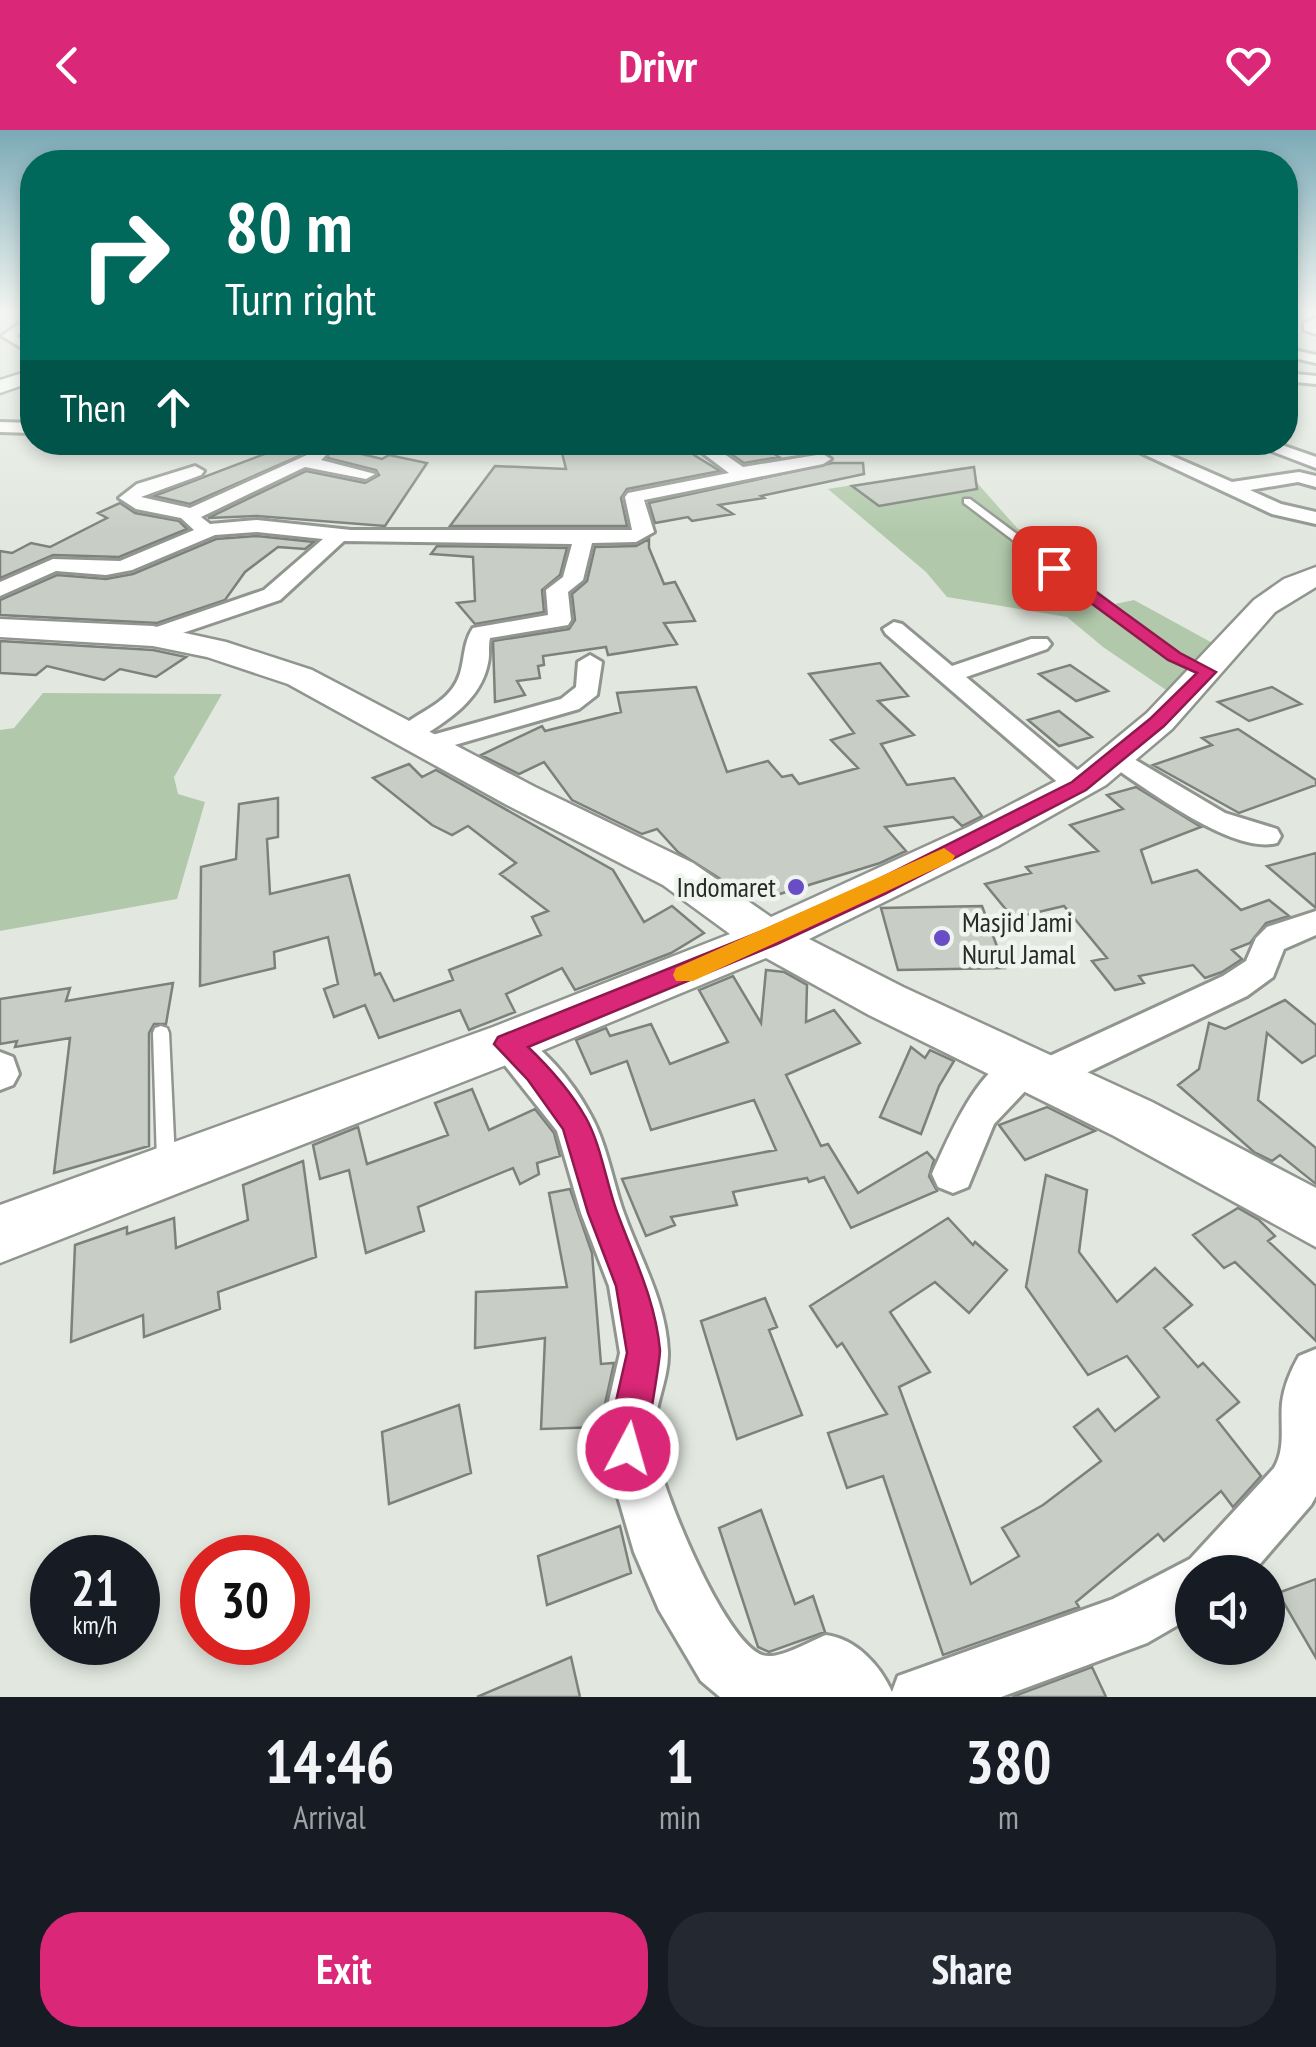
<!DOCTYPE html>
<style>
:root{--surface:#171b24;--page:#242831;--text:#f1f3f6;--muted:#9ea1a6;--accent:#db2777}
body{margin:0;font-family:"PT Sans Narrow",sans-serif;background:var(--page);color:var(--text);height:100vh;display:flex;flex-direction:column;font-size:38px;white-space:nowrap}
*{box-sizing:border-box;margin:0}
p{font-size:32px;color:var(--muted)}
.icon{flex:none;width:55px;height:55px;fill:none;stroke:currentColor;stroke-width:2;stroke-linecap:round;stroke-linejoin:round}
.map{position:relative;height:1567px;overflow:hidden}
.side{display:flex;flex-direction:column;background:var(--surface);flex:1}
.side>*{flex:none}
.banner{position:absolute;left:20px;top:20px;width:1278px;height:305px;border-radius:40px;box-shadow:0 5px 15px #0003;background:#00695c;color:#fff;overflow:hidden}
.tools{position:absolute;left:1175px;top:1425px;display:grid;gap:20px}
.tools a{display:grid;place-items:center;width:110px;height:110px;border-radius:50%;background:var(--surface);box-shadow:0 5px 15px #0003;font-size:50px}
.speed{position:absolute;left:30px;top:1405px;display:flex;gap:20px;font-size:50px;font-weight:700;text-align:center}
.speed>*{display:grid;place-content:center;width:130px;height:130px;border-radius:50%;background:var(--surface);box-shadow:0 5px 15px #0003;line-height:1}
.speed small{font-size:25px;font-weight:400}
.speed .limit{border:15px solid #d22;background:#fff;color:#111}
.pin{position:absolute;display:grid;place-items:center;width:85px;height:85px;color:#fff;margin:-42px;border-radius:20px;box-shadow:0 5px 15px #0006}
.me{position:absolute;width:110px;margin:-55px;rotate:6deg;stroke-linejoin:round;filter:drop-shadow(0 0 8px #0008)}
.turn{display:flex;align-items:center;gap:35px;height:210px;padding:0 40px;font-size:45px}
.turn .icon{width:130px;height:130px;stroke-width:2.5}
.turn b{display:block;font-size:70px;line-height:85px}
.then{display:flex;align-items:center;height:95px;padding:0 40px;background:#0003;gap:20px;font-size:38px}
.eta{display:flex;justify-content:space-evenly;align-items:center;height:170px;text-align:center}
.eta b{font-size:60px;font-weight:600;line-height:70px}
.cta{display:flex;gap:20px;margin-top:auto;padding:20px 40px}
.cta a{flex:1;height:115px;border-radius:40px;background:var(--accent);color:#fff;font-size:40px;font-weight:600;line-height:115px;text-align:center}
.cta a+a{background:var(--page);color:var(--text)}
header{display:flex;justify-content:space-between;align-items:center;height:130px;padding:0 40px;background:var(--accent);color:#fff;font-size:45px;font-weight:600}
.map>svg:first-child{display:block}
.green{fill:#b1c9aa}
.building{fill:#c8cec6;stroke:#7c827b;stroke-width:2.5}
.lines{fill:none;stroke-linecap:round;stroke-linejoin:round}
.lane-casing{stroke:#90968f;stroke-width:5}
.street-casing{stroke:#90968f;stroke-width:6}
.secondary-casing{stroke:#90968f;stroke-width:5}
.lane{fill:#fff;fill-rule:evenodd}
.street{fill:#fff;fill-rule:evenodd}
.secondary{fill:#fff;fill-rule:evenodd}
.route{fill:#db2777;stroke:#8e194d;stroke-width:2.5}
.slow{fill:#f59e0b}
.poi-dot{fill:#694dc6;stroke:#eff5ee;stroke-width:4}
.labels{text-anchor:middle;stroke-width:9;stroke-linejoin:round;paint-order:stroke}
.poi-label{font-size:28px;fill:#282a27;stroke:#eff5ee;text-anchor:end}
</style>
<header><svg class="icon" aria-label="back" viewBox="0 0 24 24"><path d="M15 5l-7 7 7 7"/></svg>Drivr<svg class="icon" aria-label="heart" viewBox="0 0 24 24"><path d="M12 20l-8-8c-3-5 5-10 8-4 3-6 11-1 8 4z"/></svg></header>
<div class="map">
<svg width="1316" height="1567" viewBox="0 0 1316 1567">
<rect width="100%" height="100%" fill="#e2e8e0"/>
<path class="green" d="M963,337L1017,398L1115,474L1134,470L1218,516L1172,564L1103,517L1067,487L947,467L926,442L828,359Z
M43,563L222,564L174,647L178,664L205,672L177,769L0,801V600L14,598Z"/>
<path class="building" d="M292,312L316,313L382,329L389,325L427,333L385,396L257,386L208,388L306,341L365,353L379,345L376,340L328,328V322L320,317L190,374L154,366L275,320L281,321Z
M685,314L694,325L720,341L627,359L621,368L627,396H450L495,336L566,339L561,319L602,316L606,324Z
M762,316L779,327L744,333L727,321Z
M832,333H863L864,344L761,366L764,368L719,375L733,384L692,391L688,387L655,393L649,373Z
M974,337L977,359L879,376L852,356Z
M120,373L135,383L179,391L187,399L119,427L53,425L0,448V421L12,423L31,413L50,417L107,388L98,383Z
M257,406L314,412L305,419L278,417L245,442L225,470L157,493L0,485V470L57,445L106,449L133,444L216,409Z
M649,409V418L664,454L675,452L695,491L664,493L677,514L608,525L606,517L543,526L544,535L538,536L540,548L517,551L525,565L495,572L493,511L569,499L575,490L572,464L587,451L595,417L636,416Z
M437,416L567,418L560,445L542,460L544,482L475,494L457,473L475,471L473,427L431,424Z
M0,511L153,520L186,527L156,547L120,539L104,550L47,536L36,545L0,543Z
M880,533L908,566L878,571L914,605L881,614L907,655L954,648L982,686L962,696L953,687L885,697L906,721L880,733L770,767L755,751L738,760L678,722L657,699L642,704L572,670L544,632L519,644L481,625L542,596L545,601L621,582L617,563L696,557L727,642L768,631L782,647L792,645L799,654L858,638L831,610L854,603L809,544Z
M1070,535L1108,561L1076,571L1039,544Z
M1272,557L1301,574L1249,591L1218,572Z
M1059,581L1092,607L1059,616L1028,590Z
M1238,599L1316,650V655L1239,683L1153,635L1212,615L1202,608Z
M409,634L422,647L436,640L613,740L644,792L672,776L704,803L671,823L575,860L562,838L506,864L515,882L469,900L460,880L379,908L365,875L334,887L324,859L338,854L328,807L274,822L275,838L200,856L201,737L236,729L239,674L278,668V707L267,709L270,764L349,745L375,845L380,843L394,871L453,850L449,840L541,805L532,787L548,781L500,744L516,733L468,696L452,705L432,695L373,648Z
M1136,657L1201,697L1141,720L1152,753L1197,740L1241,780L1269,770L1289,786L1266,793L1250,813L1232,820L1242,829L1222,842L1205,848L1193,835L1139,846L1144,853L1115,860L1092,831L1107,828L1064,776L1013,788L985,754L1031,743L1026,737L1098,721L1070,695L1123,679L1107,665Z
M1316,723V778L1267,736Z
M982,776L1005,838L898,840L881,778Z
M766,840L784,842L807,855L806,892L834,880L860,913L786,945L821,1016L828,1014L858,1063L927,1022L934,1030L929,1046L937,1061L851,1098L824,1047L809,1052L807,1048L733,1062L737,1075L671,1087L675,1095L646,1106L622,1049L776,1020L754,970L651,1000L627,931L591,944L576,910L606,898L610,906L651,894L670,934L728,912L699,860L733,846L761,893Z
M173,853L166,894H154L149,903V1016L54,1043L70,908L15,917L17,911L0,914V869L70,858L66,871Z
M1285,870L1316,895V925L1302,933L1267,903L1258,970L1316,1018V1054L1280,1025L1272,1031L1254,1022L1178,955L1199,939L1209,893L1225,899Z
M911,917L925,928L930,920L954,931L939,956L921,1004L880,987Z
M472,959L489,1000L535,979L554,1003L560,1026L537,1033L539,1044L520,1054L513,1038L418,1077L424,1101L366,1123L349,1040L320,1049L313,1015L358,997L367,1034L448,1005L435,973Z
M1047,977L1095,1001L1025,1030L999,995Z
M303,1031L316,1127L218,1162L220,1179L144,1207L143,1185L71,1212L75,1115L127,1097V1104L174,1088L176,1118L248,1090L243,1055Z
M1046,1045L1087,1060L1079,1122L1117,1172L1155,1138L1192,1175L1164,1198L1198,1237L1203,1233L1239,1272L1217,1290L1261,1346L1233,1377L1221,1361L1164,1411L1158,1404L1076,1472L1079,1477L943,1525L883,1346L847,1358L828,1303L887,1284L842,1213L837,1217L810,1176L948,1088L973,1115L975,1112L1007,1140L969,1183L935,1152L890,1182L930,1242L899,1257L971,1454L1019,1426L1002,1398L1043,1375L1101,1331L1074,1297L1098,1279L1115,1301L1159,1267L1127,1226L1088,1245L1026,1157Z
M570,1059L592,1123L601,1234L614,1233L600,1297L541,1299L545,1208L475,1218L476,1162L567,1157L549,1063Z
M1238,1078L1259,1090L1275,1106L1268,1111L1316,1156V1211L1235,1132L1224,1138L1193,1105Z
M765,1168L777,1197L769,1200L802,1285L737,1309L701,1191Z
M459,1275L471,1343L389,1374L382,1302Z
M761,1380L795,1474L813,1466L825,1502L769,1522L758,1517L719,1398Z
M620,1396L631,1443L547,1475L538,1426Z
M1316,1449V1528L1278,1463Z
M571,1527L580,1567H477Z
M1092,1537L1106,1567H1012Z"/>
<g class="lines">
<g class="lane-casing">
<path id="lane" d="M964,369H970L1178,525L1212,540V544H1204L1170,529L964,373Z
M161,896L167,898L169,903L175,1031L173,1037L166,1040L159,1037L157,1031L153,903L155,898Z"/>
</g>
<g class="street-casing">
<path id="street" d="M32,185V194L17,206L32,215V224L2,206Z
M1316,188V204L1304,200V194Z
M1285,218L1316,225V233L1285,226Z
M1285,243L1316,246V254L1285,251Z
M0,292L32,293V303L0,302Z
M688,312H707L743,337L823,324L831,329L823,334L644,370L654,402L636,412L592,413L583,450L568,462L571,490L568,495L490,508C488,517 490,525 488,533C481,570 447,591 418,609L561,569L576,557L578,532L590,525L602,532L597,565L579,579L427,623L418,621L414,615L417,609L408,612L395,604C410,585 437,579 452,559C467,540 460,517 473,498L548,485L546,460L563,447L572,414L344,411L280,470L153,513L142,506L145,501L264,460L323,409L257,402L215,405L132,440L106,445L56,441L0,466V452L53,429L120,431L194,400L181,388L136,379L119,368L137,354L195,336L204,341L201,345L141,367L190,378L318,320L326,325L321,330L375,344L366,349L305,337L201,387L210,394L257,390L351,400H632L625,367L628,363L729,343Z
M1140,312L1232,352L1299,342L1316,346V357L1298,352L1250,360L1281,374L1316,382V394L1272,384L1122,314Z
M1248,312H1273L1316,327V338Z
M894,492L902,494L952,536L1031,509H1047L1051,514L1047,519L966,547L1089,650L1093,656L1089,662H1069L886,504L883,499Z
M1117,619L1225,683L1277,699L1281,706L1277,713C1232,725 1145,657 1107,633L1103,627L1107,621Z
M1316,781V805L1284,819L1273,847L1247,866L1057,957L1044,962L1030,956L994,994L968,1057L953,1063L938,1057L932,1044C948,1009 988,908 1038,925L1041,930L1223,846L1246,831L1256,808L1267,797Z
M507,899C540,910 574,954 590,984C606,1012 612,1048 622,1078C638,1125 666,1170 668,1222C669,1254 648,1286 655,1319C662,1360 723,1510 762,1525C778,1531 810,1511 826,1505C856,1509 880,1535 892,1562L898,1546L1113,1469L1190,1429L1274,1338C1286,1318 1280,1295 1282,1273C1284,1256 1291,1240 1299,1226L1316,1219V1366L1311,1375L1253,1442H1192V1487L1147,1513L1001,1567H720L701,1551L659,1480L634,1422L604,1319V1293L620,1223L609,1156L581,1083L557,1001L488,914L494,903Z
M0,922L13,927L19,944L13,955L0,960Z"/>
</g>
<g class="secondary-casing">
<path id="secondary" d="M32,240V252L0,263V250Z
M1316,437V457L1275,482L1172,599L1106,655L998,716L809,809L903,857L1152,972L1316,1058V1117L1114,1006L869,885L766,828L529,926L0,1133V1075L493,897L730,804L663,755L507,675L288,554L207,527L153,516L0,507V489L153,496L226,512L312,540L535,657L693,733L771,787L968,697L1079,639L1147,583L1254,470L1284,449Z"/>
</g>
<use href="#lane" class="lane"/>
<use href="#street" class="street"/>
<use href="#secondary" class="secondary"/>
</g>
<linearGradient id="sky" x2="0" y2="1"><stop stop-color="#7aa9b6"/><stop offset="0.45" stop-color="#f2f5f1"/><stop offset="1" stop-color="#f2f5f1" stop-opacity="0"/></linearGradient>
<rect width="1316" height="403" fill="url(#sky)"/>
<path class="route" d="M1049,435H1059L1180,523L1216,542L1164,596L1086,660L885,764L777,814L528,917C549,937 571,962 586,988C601,1015 606,1052 617,1082C634,1128 655,1169 660,1220C660,1230 645,1322 641,1332L628,1337L616,1332L611,1319V1293L627,1223L616,1156L588,1083L563,999L528,950L494,914L498,907L760,802L869,754L1072,652L1151,588L1197,543L1168,530L1049,442Z"/>
<path class="slow" d="M944,718L955,726L952,731L693,851H676L673,845L676,838Z"/>
<g class="poi-dot">
<circle cx="796" cy="757" r="10"/>
<circle cx="942" cy="808" r="10"/>
</g>
<g class="labels">
<g class="poi-label">
<text x="776" y="767">Indomaret</text>
<text x="962" y="802" text-anchor="start">Masjid Jami<tspan x="962" dy="32">Nurul Jamal</tspan></text>
</g>
</g>
</svg>
<div class="tools">
<a><svg class="icon" aria-label="sound" viewBox="0 0 24 24"><path d="M4 9h4l5-4v14l-5-4H4zM17 9q2 3 0 6"/></svg></a>
</div>
<div class="speed"><div>21<small>km/h</small></div><div class="limit">30</div></div>
<div class="pin" style="left:1054px;top:438px;background:#d93025"><svg class="icon" aria-label="arrive" viewBox="0 0 24 24"><path d="M6 21V4h12l-3 4 3 4H6"/></svg></div>
<svg class="me" style="left:628px;top:1319px" viewBox="-20 -20 40 40"><circle r="17" fill="#db2777" stroke="#fff" stroke-width="3"/><path d="M0-11L8 9 0 5-8 9z" fill="#fff"/></svg>
<div class="banner">
<div class="turn"><svg class="icon" aria-label="right" viewBox="0 0 24 24"><path d="M7 20v-9h11M14 6l5 5-5 5"/></svg><div><b>80 m</b>Turn right</div></div>
<div class="then">Then<svg class="icon" aria-label="ahead" viewBox="0 0 24 24"><path d="M12 20V5M6 11l6-6 6 6"/></svg></div>
</div>
</div>
<section class="side">
<div class="eta">
<div><b>14:46</b><p>Arrival</p></div>
<div><b>1</b><p>min</p></div>
<div><b>380</b><p>m</p></div>
</div>
<div class="cta"><a>Exit</a><a>Share</a></div>
</section>
